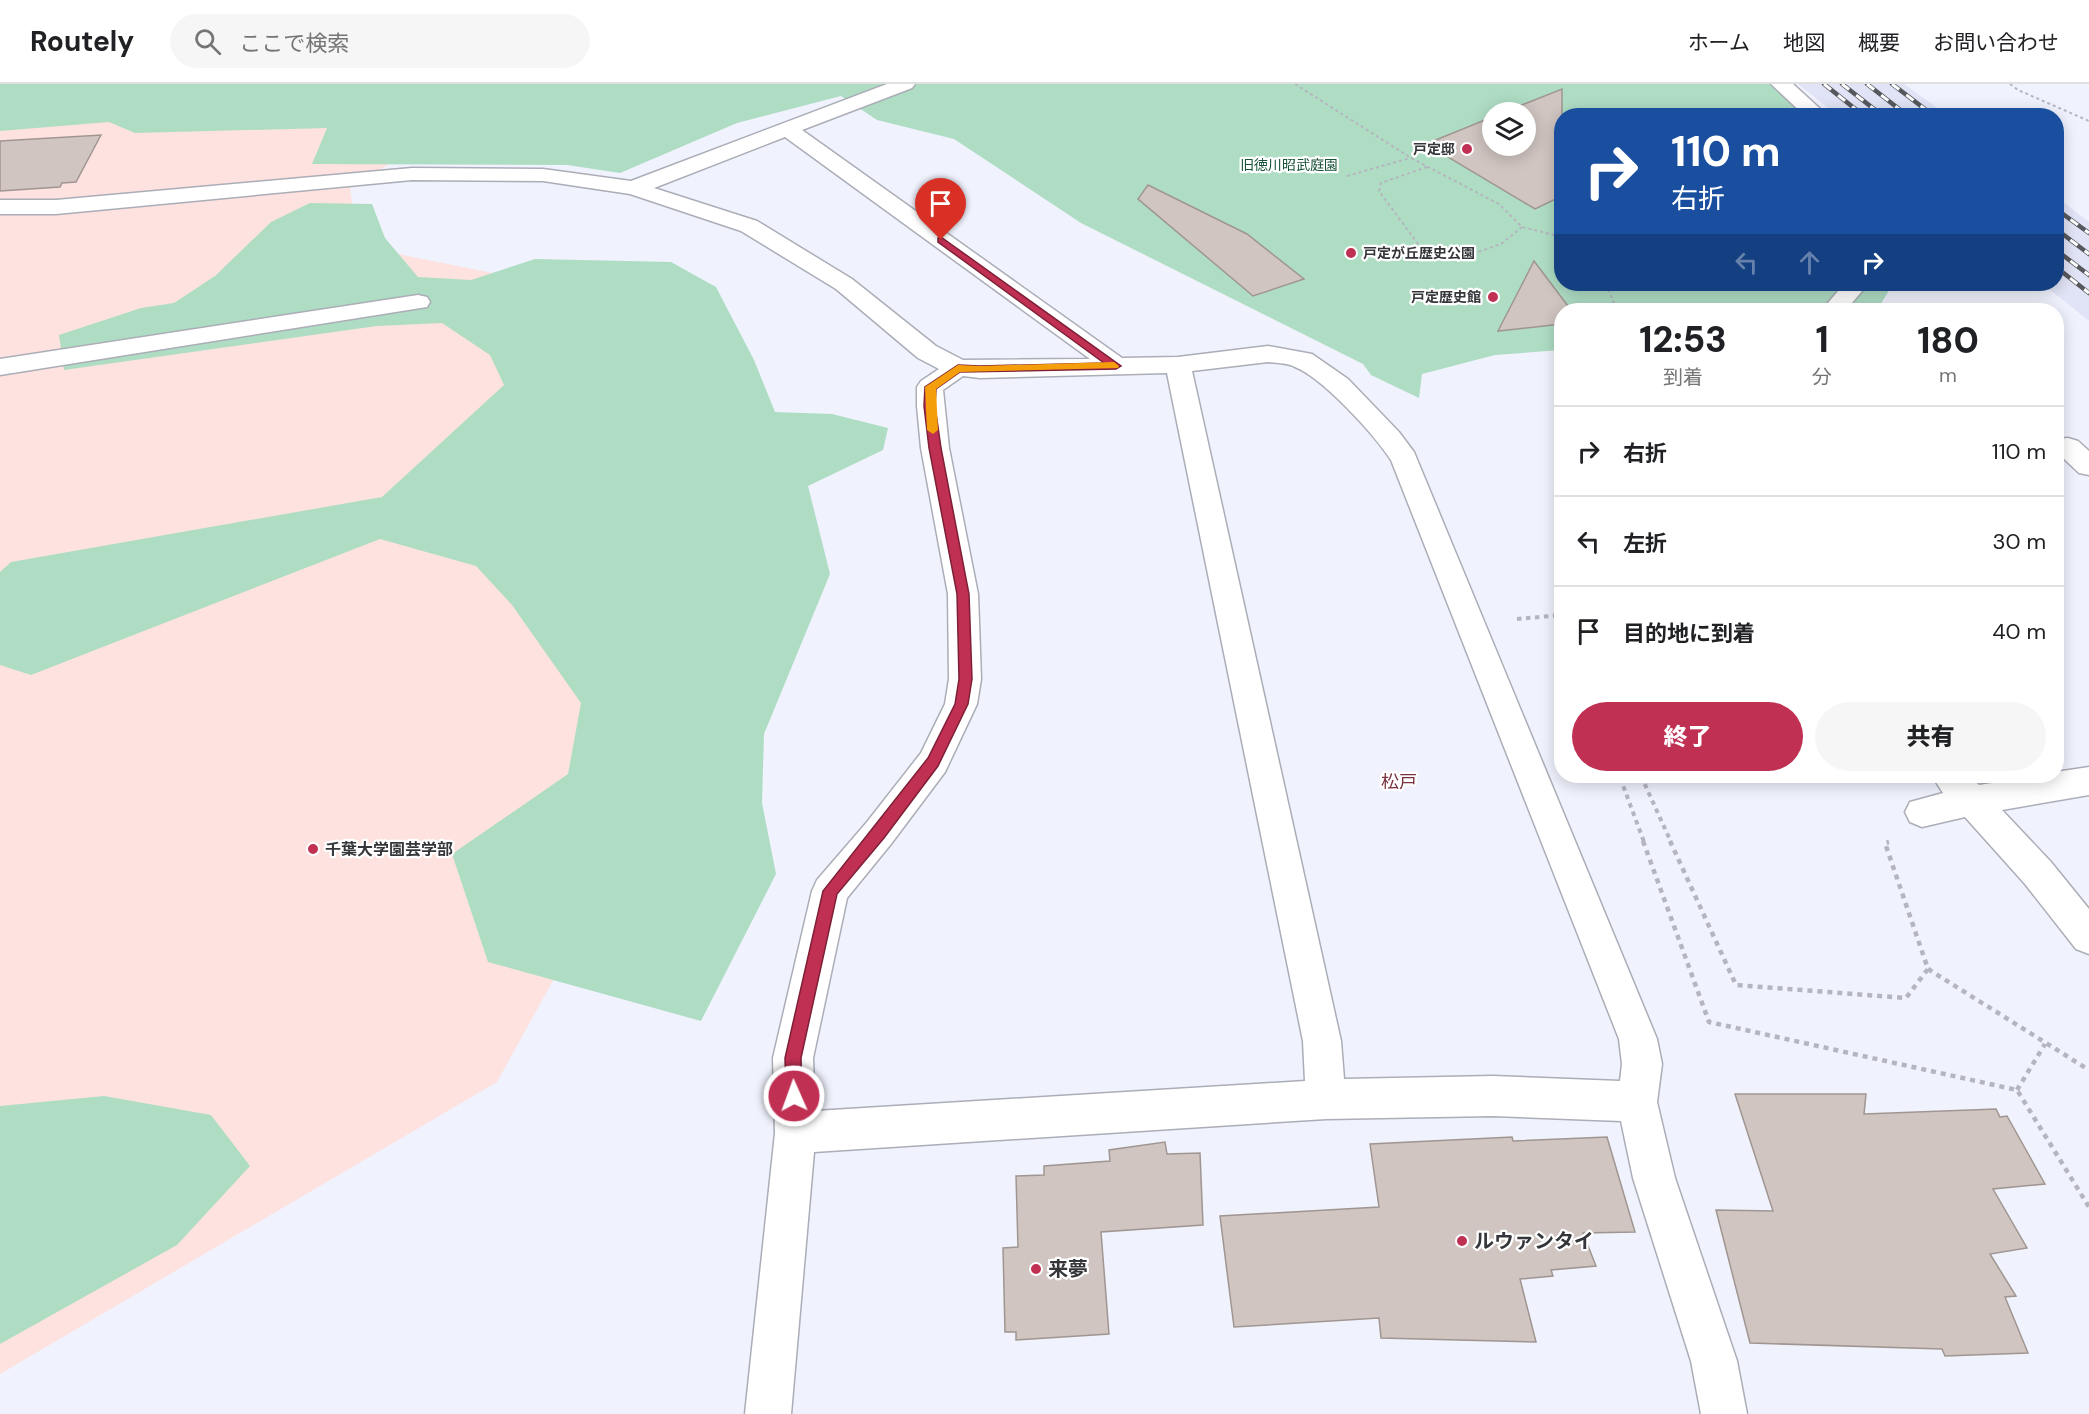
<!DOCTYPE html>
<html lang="ja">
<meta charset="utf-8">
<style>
:root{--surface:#fff;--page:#f6f6f6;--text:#202124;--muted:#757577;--line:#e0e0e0;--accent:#c03053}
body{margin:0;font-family:"DM Sans","Noto Sans JP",sans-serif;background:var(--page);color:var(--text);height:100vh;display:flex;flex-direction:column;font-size:22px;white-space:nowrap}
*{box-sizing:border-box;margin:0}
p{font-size:20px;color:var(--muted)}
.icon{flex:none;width:33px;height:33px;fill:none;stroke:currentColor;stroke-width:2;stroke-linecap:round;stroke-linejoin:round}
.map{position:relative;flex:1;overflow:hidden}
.drawer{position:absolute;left:1554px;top:219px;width:510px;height:480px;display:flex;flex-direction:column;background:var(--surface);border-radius:24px;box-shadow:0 3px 15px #0003}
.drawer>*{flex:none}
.guide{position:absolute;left:1554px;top:24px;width:510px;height:183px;border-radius:24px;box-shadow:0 3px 15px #0003;background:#1a4fa0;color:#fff;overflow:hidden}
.fabs{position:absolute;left:1482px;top:18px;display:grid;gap:12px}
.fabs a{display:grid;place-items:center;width:54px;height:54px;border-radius:50%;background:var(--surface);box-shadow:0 3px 15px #0003;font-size:30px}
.pin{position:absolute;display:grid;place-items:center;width:51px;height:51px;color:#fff;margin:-62px -26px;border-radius:50% 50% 50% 0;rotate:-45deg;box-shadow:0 0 6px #0007}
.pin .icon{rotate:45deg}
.me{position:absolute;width:66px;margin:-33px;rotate:358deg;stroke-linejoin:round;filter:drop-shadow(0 0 4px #0008)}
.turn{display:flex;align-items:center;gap:21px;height:126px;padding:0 18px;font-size:27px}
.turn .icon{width:78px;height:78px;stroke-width:2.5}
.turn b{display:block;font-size:42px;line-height:51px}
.lanes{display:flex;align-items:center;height:57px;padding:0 18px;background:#0003;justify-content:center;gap:30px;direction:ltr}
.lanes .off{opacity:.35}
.eta{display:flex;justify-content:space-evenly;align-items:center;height:102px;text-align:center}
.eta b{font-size:36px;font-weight:800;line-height:42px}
.primary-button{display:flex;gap:12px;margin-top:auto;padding:12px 18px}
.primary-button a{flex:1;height:69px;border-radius:36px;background:var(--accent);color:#fff;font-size:24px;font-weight:800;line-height:69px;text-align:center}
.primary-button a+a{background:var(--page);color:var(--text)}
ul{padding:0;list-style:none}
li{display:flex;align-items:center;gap:18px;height:90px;padding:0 18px;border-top:2px solid var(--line)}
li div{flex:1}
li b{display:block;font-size:22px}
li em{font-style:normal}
header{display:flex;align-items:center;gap:36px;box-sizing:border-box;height:84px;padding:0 30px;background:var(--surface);border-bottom:2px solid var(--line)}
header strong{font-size:28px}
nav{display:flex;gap:33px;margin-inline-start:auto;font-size:21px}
.search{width:420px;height:54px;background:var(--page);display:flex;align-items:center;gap:15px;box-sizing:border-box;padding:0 21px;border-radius:33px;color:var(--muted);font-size:22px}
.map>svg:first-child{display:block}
.built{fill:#e1e4f6}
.education{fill:#fde2e0}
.green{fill:#afddc4;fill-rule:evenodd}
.building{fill:#d0c5c0;stroke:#a09691;stroke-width:1.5}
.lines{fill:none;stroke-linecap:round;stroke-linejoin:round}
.minor-casing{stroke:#abadb7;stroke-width:3}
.path-far2{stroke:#b4b5be;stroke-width:2;stroke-dasharray:3 3;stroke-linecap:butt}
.path-far1{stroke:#b4b5be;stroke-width:4;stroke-dasharray:4.5 4.5;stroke-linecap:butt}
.path{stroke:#b4b5be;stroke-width:4.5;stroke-dasharray:5 5;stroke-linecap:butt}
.minor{fill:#fff;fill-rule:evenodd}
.rail-casing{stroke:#56585d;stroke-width:4.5}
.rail{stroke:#fff;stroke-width:3;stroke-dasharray:9;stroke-linecap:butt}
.route{fill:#c03053;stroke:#7d1f36;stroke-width:1.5}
.slow{fill:#f59e0b}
.poi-dot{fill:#c03053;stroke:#fff;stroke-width:2}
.labels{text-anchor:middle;stroke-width:4.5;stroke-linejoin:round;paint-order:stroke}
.far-poi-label{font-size:14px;font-weight:bold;fill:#35363a;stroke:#fff;text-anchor:end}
.far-park-label{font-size:14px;fill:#185239;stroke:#fff}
.poi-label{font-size:16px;font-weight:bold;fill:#35363a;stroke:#fff;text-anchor:start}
.neighbourhood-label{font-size:18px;fill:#78313d;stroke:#fff}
.near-poi-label{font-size:20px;font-weight:bold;fill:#35363a;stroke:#fff;text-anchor:start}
</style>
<header>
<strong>Routely</strong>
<div class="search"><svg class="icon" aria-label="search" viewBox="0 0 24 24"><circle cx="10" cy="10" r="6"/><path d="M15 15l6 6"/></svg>ここで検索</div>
<nav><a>ホーム</a><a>地図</a><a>概要</a><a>お問い合わせ</a></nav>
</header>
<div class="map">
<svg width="2089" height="1330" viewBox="0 0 2089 1330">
<rect width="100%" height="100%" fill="#f0f2fd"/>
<path class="built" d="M1798,0H1904L1947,31H1837Z
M2057,113L2089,138V237L2043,200H2056Z"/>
<path class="education" d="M0,0L455,40L350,104L358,162L522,195L754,532L497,998L0,1290Z"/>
<path class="green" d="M0,0H1769L1780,5L1813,31L1562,32V200H1893L1877,226H1562L1561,266L1495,271L1422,290L1419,314L1371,291L1363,280L1081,139L954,55L877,36L841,12L737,39L620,89L567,81L312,80L327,44L135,49L109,38L0,47ZM1492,28H1526V62H1492Z
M310,119L372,120L385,154L418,193L471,196L535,175L671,178L716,203L754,276L775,328L832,330L888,344L883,366L808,402L830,490L764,650L762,719L776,790L701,937L488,878L452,770L568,690L581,619L512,521L476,482L380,455L31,591L0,581V488L11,478L382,413L504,301L490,271L442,239L377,242L64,286L59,251L141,224L174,219L215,192L271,138Z
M104,1012L211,1031L250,1082L177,1161L0,1260V1022Z"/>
<path class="building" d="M1562,5V112L1535,125L1426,60L1492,33V62H1526V28H1504Z
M101,51L76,98L62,99L60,103L0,107V57Z
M1148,101L1247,150L1304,195L1253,212L1138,115Z
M1534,177L1571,226H1562V240L1498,247Z
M1735,1010H1866L1864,1030L1996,1025L2000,1033L2007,1032L2045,1100L1993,1105L2027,1164L1990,1170L2016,1212L2005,1213L2028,1269L1945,1272L1942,1265L1750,1259L1716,1126L1773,1127Z
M1512,1053L1513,1057L1607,1053L1635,1148L1583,1149L1596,1182L1551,1186L1553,1192L1520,1195L1536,1258L1381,1254L1379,1234L1234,1243L1220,1132L1379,1123L1370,1060Z
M1165,1058L1167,1070L1200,1069L1203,1141L1101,1148L1109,1250L1016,1256V1248H1005L1003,1164L1018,1163L1016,1092L1044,1091V1082L1110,1077L1109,1066Z"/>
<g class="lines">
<g class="minor-casing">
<path id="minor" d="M887,0H915L912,4L802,46L1122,274L1178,273L1268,262L1312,270L1348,295L1399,348L1414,368L1657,955L1662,980L1657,1018L1675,1094L1737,1277L1747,1330H1701L1691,1277L1633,1094L1621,1037L1493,1032L1326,1035L814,1068L791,1330H745L775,1049L773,974L812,807L817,796L867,738L921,669L945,620L949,595L948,510L921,364L917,322V303L921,297L939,285L918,274L836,205L741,147L630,110L543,97L412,96L56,130H0V116H56L412,84L543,85L631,97ZM785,53L1090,275L963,276L936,262L852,195L757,137L654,104ZM1268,278C1276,279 1288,279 1295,283C1323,294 1374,350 1391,376L1619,955L1622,980L1620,997L1493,992L1344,995L1341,957L1192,287ZM1167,289L1303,957L1305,997L815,1027L813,974L847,814L891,760L945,688L977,620L981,595L978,510L949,364L943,306L963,292L980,294Z
M1771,0H1793L1828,32H1805Z
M1844,200H1868L1846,226H1822Z
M418,211L427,213L430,218L427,223L0,291V275Z
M2068,354L2078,357L2089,367V391L2079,389L2062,373H2056V355Z
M2089,683V711L2002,726L2051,778L2089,825V870L2076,865L2025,800L1965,733L1922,743L1910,738L1905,728L1910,718L1943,709L1932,692H1970L1979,701L2037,692H2056V688Z"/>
</g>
<path class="path-far2" d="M1295,0L1411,74L1499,120L1522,143L1562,153
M2010,0L2018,6L2089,37
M1427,83L1381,99L1379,107L1418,160L1441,171L1475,169L1501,160L1522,143
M1347,92L1410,74
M1606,200L1617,226
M1740,200H1743
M1787,200L1800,206"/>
<path class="path-far1" d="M1517,535L1562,531
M1641,692L1671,758
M1641,693L1621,696L1644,758"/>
<path class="path" d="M1643,757L1709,938L2017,1006L2089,1123
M1670,757L1736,901L1906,914L1928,885L1885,759L1889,758
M1928,885L2089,986
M2017,1006L2045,960"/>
<use href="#minor" class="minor"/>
<g class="rail-casing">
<path id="rail" d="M1824,0L1864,32
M1842,0L1883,32
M1867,0L1908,32
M1892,0L1934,32
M2056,125L2089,149
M2056,145L2089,170
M2056,166L2089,191
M2056,183L2089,209"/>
</g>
<use href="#rail" class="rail"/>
</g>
<path class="route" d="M941,153L1121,282L1116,285L960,288L936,305L935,322L941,364L969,510L972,595L968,620L938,682L884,754L837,810L801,974L802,1012L800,1017L794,1020L788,1017L786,1012L785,974L823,807L928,674L955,620L959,595L957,510L929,364L924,322L925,303L958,281L980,282L1104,279L938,158V154Z"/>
<path class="slow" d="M1114,278L1119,282L1118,284L960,288L936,305L938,346L933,350L927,346L925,303L958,281L980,282Z"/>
<g class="poi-dot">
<circle cx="1467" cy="65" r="6"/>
<circle cx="1351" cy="169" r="6"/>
<circle cx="1493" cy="213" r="6"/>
<circle cx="313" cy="765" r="6"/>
<circle cx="1462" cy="1157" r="6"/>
<circle cx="1036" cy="1185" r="6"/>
</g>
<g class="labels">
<g class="far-poi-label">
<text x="1455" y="70">戸定邸</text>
<text x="1363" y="174" text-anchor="start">戸定が丘歴史公園</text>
<text x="1481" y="218">戸定歴史館</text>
</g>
<g class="far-park-label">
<text x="1289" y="86">旧徳川昭武庭園</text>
</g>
<g class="poi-label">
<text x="325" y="771">千葉大学園芸学部</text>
</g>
<g class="neighbourhood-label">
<text x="1399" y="704">松戸</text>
</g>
<g class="near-poi-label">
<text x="1474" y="1164">ルウァンタイ</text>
<text x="1048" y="1192">来夢</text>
</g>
</g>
</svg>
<div class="fabs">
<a><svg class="icon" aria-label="layers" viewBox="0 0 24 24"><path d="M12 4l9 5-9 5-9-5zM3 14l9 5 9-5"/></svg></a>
</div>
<div class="pin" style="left:941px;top:156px;background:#d93025"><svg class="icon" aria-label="arrive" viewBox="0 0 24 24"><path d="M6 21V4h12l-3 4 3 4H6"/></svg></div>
<svg class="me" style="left:794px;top:1012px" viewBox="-20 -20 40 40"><circle r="17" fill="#c03053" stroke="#fff" stroke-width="3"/><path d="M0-11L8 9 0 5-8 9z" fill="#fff"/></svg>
<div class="guide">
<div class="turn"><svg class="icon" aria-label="right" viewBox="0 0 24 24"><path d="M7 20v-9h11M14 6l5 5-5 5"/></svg><div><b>110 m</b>右折</div></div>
<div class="lanes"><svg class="icon off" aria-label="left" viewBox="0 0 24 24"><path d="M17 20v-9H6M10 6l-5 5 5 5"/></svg><svg class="icon off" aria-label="ahead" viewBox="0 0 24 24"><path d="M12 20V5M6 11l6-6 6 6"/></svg><svg class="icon" aria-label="right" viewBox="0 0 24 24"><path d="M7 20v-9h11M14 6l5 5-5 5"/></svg></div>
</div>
<section class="drawer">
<div class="eta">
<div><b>12:53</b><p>到着</p></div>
<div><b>1</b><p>分</p></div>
<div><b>180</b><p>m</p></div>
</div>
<ul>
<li><svg class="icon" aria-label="right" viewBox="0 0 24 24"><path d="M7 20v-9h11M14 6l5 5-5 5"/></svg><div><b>右折</b></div><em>110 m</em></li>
<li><svg class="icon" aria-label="left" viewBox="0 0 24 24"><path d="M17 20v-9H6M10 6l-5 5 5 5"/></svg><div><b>左折</b></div><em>30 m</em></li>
<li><svg class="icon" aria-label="arrive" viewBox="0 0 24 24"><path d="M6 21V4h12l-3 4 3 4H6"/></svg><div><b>目的地に到着</b></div><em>40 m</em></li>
</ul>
<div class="primary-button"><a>終了</a><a>共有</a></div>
</section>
</div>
